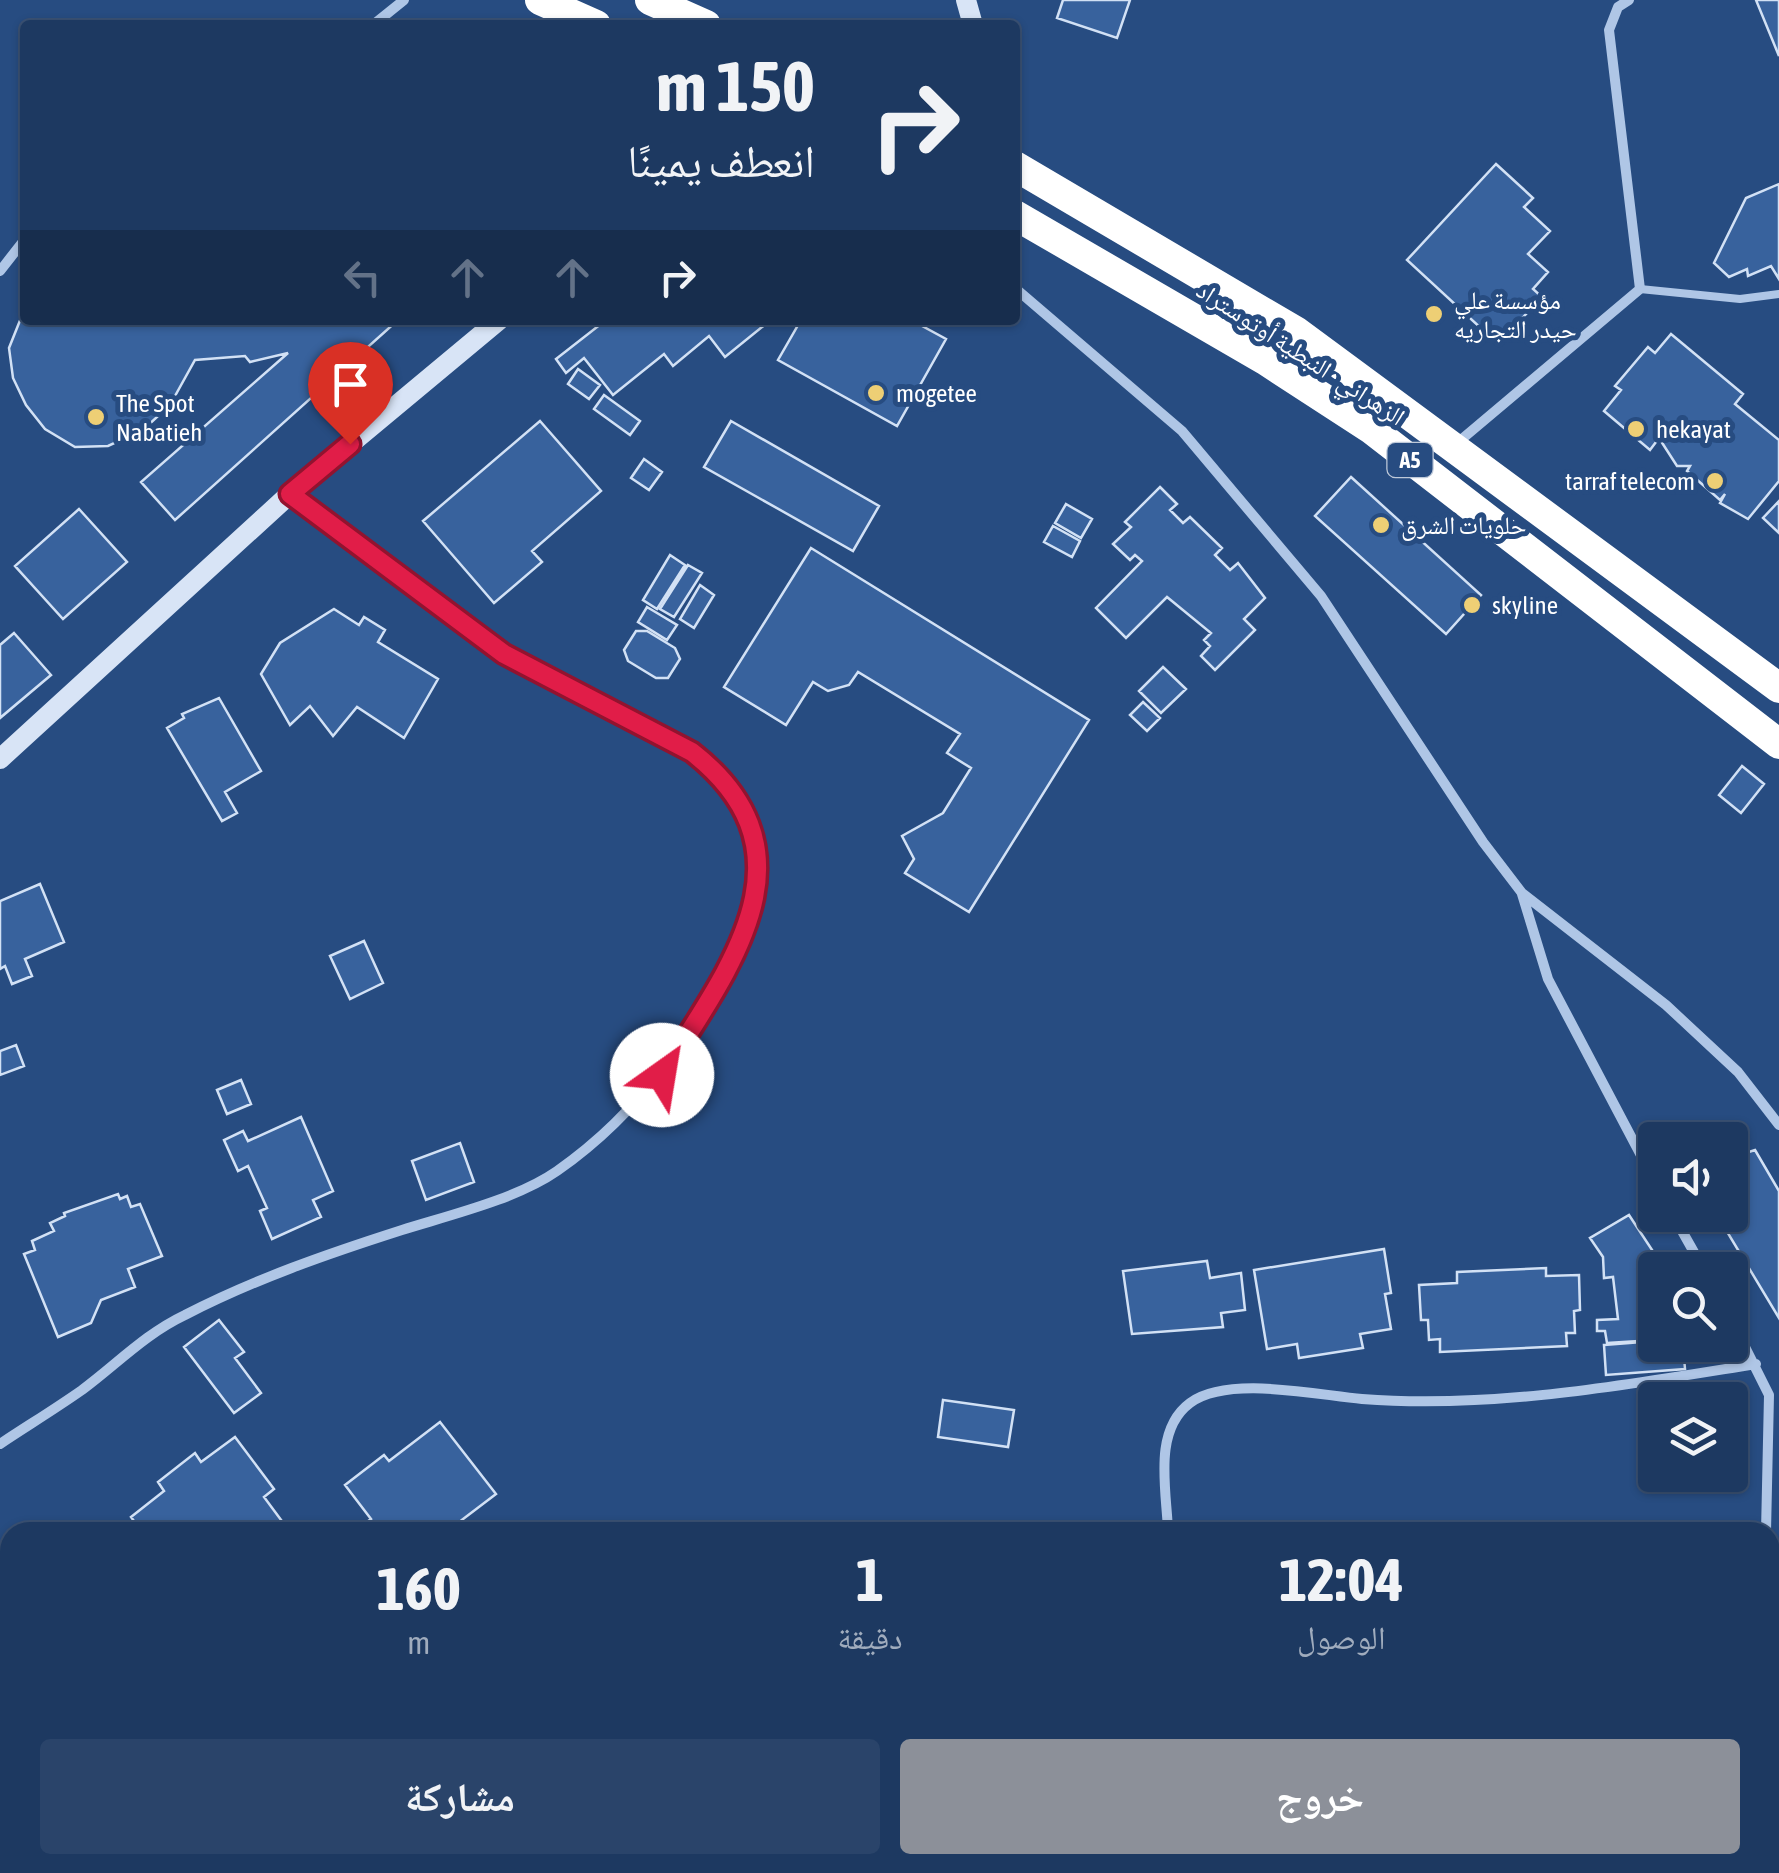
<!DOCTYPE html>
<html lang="ar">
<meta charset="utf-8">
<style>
:root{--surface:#1d3961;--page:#2a446a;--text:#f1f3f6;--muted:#a0acbd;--line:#3b5376;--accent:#8c9099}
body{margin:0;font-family:"Asap Condensed","Noto Naskh Arabic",sans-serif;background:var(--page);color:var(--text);direction:rtl;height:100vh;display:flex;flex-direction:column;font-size:38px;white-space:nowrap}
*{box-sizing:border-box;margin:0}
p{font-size:32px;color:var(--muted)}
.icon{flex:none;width:55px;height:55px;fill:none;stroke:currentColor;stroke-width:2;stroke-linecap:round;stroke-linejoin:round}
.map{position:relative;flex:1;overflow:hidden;direction:ltr}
.drawer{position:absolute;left:0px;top:1522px;width:1780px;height:352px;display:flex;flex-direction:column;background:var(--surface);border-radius:30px 30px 0 0;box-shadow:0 2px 8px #0004,0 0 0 2px var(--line);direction:rtl}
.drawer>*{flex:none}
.guide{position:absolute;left:20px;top:20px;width:1000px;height:305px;border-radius:10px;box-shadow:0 2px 8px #0004,0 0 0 2px var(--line);direction:rtl;background:#1d3961;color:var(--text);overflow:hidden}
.fabs{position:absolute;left:1638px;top:1122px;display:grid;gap:20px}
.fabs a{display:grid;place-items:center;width:110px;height:110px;border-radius:10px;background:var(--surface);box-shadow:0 2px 8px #0004,0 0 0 2px var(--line);font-size:50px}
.pin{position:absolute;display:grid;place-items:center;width:85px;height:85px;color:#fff;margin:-102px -42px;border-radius:50% 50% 50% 0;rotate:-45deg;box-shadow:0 0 10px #0007}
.pin .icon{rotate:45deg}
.me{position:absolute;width:110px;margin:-55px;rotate:32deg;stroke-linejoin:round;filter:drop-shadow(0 0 8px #0008)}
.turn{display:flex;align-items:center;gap:35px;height:210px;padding:0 40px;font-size:45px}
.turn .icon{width:130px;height:130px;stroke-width:2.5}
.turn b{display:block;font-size:70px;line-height:85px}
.lanes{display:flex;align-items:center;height:95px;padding:0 40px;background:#0003;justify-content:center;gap:50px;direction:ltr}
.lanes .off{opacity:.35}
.eta{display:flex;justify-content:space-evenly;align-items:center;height:170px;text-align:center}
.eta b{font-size:60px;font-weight:700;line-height:70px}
.button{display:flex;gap:20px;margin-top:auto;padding:20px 40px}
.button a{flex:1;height:115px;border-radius:10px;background:var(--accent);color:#fff;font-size:40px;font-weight:700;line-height:115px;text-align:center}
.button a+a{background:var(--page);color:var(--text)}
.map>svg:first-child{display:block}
.building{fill:#38629d;stroke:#d2e1f5;stroke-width:2.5}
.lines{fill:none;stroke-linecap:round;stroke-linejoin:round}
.lane{stroke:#afc6e6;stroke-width:8}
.street{stroke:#afc6e6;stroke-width:10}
.secondary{stroke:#d8e4f6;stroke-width:20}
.highway{stroke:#fff;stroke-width:30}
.route-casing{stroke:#92132f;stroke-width:25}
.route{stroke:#e11d48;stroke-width:18}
.poi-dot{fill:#eecf75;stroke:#274c81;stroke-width:4}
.labels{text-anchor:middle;stroke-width:10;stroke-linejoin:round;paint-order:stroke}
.shield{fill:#274c81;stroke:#bec9d9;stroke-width:2.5}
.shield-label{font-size:22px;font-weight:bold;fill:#fff}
.poi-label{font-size:25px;fill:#fff;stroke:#274c81;text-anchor:start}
.street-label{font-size:25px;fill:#fff;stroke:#274c81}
</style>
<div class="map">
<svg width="1779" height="1873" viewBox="0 0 1779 1873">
<rect width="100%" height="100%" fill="#274c81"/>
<path class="building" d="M1063,0H1130L1117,38L1057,18Z
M1756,0H1779V56Z
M1496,164L1533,198L1524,207L1550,231L1528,254L1548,272L1533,289L1542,297L1498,344L1407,260Z
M1779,184V279L1771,266L1748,276L1747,269L1729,277L1714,263L1746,198Z
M25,308V320H398L175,520L141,482L288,353L250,362L245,356L195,360L170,405L143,430L108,446L75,447L45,429L26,405L13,378L9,348Z
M606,320H765L767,323L725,357L709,336L673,366L664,354L613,395L584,358L566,373L556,359Z
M801,320H911L946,339L897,426L778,360Z
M1671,334L1743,394L1735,404L1779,440V481L1748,519L1720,503L1725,494L1720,500L1687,471L1690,466H1677L1659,438L1650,450L1604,411L1621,390L1615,386L1648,347L1655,353Z
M578,369L600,385L589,399L568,384Z
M604,395L640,421L630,435L594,409Z
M540,421L601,491L532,551L542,562L494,603L423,521Z
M731,421L879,506L853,551L704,467Z
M644,459L662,472L649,490L631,478Z
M1351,477L1481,595L1446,634L1315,516Z
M1160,487L1177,504L1170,510L1183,523L1190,517L1222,548L1215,555L1230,570L1238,563L1265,598L1244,619L1255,630L1215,670L1201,656L1210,646L1204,640L1211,633L1167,597L1126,638L1096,608L1142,561L1135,555L1130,560L1113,544L1131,527L1125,522Z
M1779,501V533L1763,518Z
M1066,504L1092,519L1081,538L1055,523Z
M79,509L127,562L63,619L15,566Z
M1053,526L1080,541L1072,557L1044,542Z
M811,548L1089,720L969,912L905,873L914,859L902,836L943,813L971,768L947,753L960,734L858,672L849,685L828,691L813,682L786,725L724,687Z
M670,555L685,565L657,609L643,600Z
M688,565L702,573L674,617L660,609Z
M700,585L714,595L694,628L680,619Z
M647,607L677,625L667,640L638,622Z
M334,609L359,625L364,617L385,630L378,642L438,679L404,738L357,707L333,736L310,706L290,725L261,674L280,643Z
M636,631H647L675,648L680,659L668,678H656L628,661L624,650Z
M14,633L51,675L0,718V645Z
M1163,667L1186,689L1161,713L1139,691Z
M219,698L261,771L225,792L237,813L222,821L167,728L184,718L182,714Z
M1143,702L1160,718L1147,731L1130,715Z
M1742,766L1764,784L1741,813L1719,795Z
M40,884L64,942L25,959L32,976L12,984L5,966L0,969V901Z
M364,941L383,983L350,999L330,956Z
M16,1045L24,1066L0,1075V1051Z
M241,1080L251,1104L227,1114L217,1090Z
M301,1117L333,1191L313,1200L321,1217L272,1239L260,1211L267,1208L248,1166L238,1171L224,1140L243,1131L248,1141Z
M460,1143L474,1182L426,1200L412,1161Z
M1755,1150L1779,1191V1318L1717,1215H1730V1158Z
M118,1194L120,1199L127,1196L131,1207L140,1204L162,1256L128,1269L135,1287L101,1300L91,1323L58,1337L24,1254L35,1250L32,1241L54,1231L50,1223L65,1216L64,1213Z
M1629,1215L1660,1262L1655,1270V1340L1607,1343L1605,1331H1597V1320L1618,1319L1613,1277L1604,1278L1603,1257L1590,1238Z
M1384,1249L1391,1293L1385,1294L1391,1329L1360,1334L1363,1348L1299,1358L1297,1344L1267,1349L1254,1270Z
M1207,1261L1210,1278L1241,1273L1245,1310L1221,1313L1223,1327L1132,1334L1123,1271Z
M1546,1268V1276L1579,1275L1580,1310L1574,1311L1575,1333H1566L1567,1346L1440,1352V1339L1429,1340L1428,1320H1421L1419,1285L1457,1283V1272Z
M219,1320L244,1352L235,1358L261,1393L234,1413L184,1347Z
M1655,1341V1345H1683L1685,1369L1606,1375L1604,1345Z
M943,1400L1014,1410L1008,1447L938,1437Z
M440,1422L496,1494L446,1532H359L357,1529L371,1519L345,1485L384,1455L389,1461Z
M235,1437L274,1489L264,1497L290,1532H142L131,1517L164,1491L158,1482L195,1453L201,1462Z
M345,1865H383V1872L412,1873H344Z
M1194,1865H1298L1297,1873H1193Z"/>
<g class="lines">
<path class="lane" d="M1640,289L1740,299L1779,294"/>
<path class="street" d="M373,25L404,0
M0,271L25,239
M1015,288L1182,431L1321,596L1483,842L1522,893L1666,1005L1738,1072L1779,1125
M1456,444L1640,289L1609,30L1618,7L1629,0
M1522,894L1548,979L1655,1182
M1673,1215L1704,1270
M1730,1317L1769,1395L1766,1532
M0,1444C27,1426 55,1409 82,1390C117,1364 145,1334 185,1315C255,1279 327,1254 402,1230C450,1215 517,1199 557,1171C643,1111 698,1029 739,935C774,856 761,805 693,752L503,653L291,494
M1168,1532C1167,1492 1152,1431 1190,1403C1228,1375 1316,1395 1362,1399C1495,1409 1625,1385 1756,1364
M1758,1873V1865"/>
<path class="secondary" d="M966,0L973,25
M0,759L290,494L499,320"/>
<path class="highway" d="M540,0L596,25
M650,0L706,25
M1015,166L1297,332L1779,688
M1015,215L1265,360L1371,429L1779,744"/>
</g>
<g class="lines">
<g class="route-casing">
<path id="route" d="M350,444L290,494L504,654L692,752C821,853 730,967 662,1075"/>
</g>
<use href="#route" class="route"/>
</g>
<g class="poi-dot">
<circle cx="1434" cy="314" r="10"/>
<circle cx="876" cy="393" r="10"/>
<circle cx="96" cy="417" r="10"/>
<circle cx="1636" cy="429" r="10"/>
<circle cx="1715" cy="481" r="10"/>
<circle cx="1381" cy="525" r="10"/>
<circle cx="1472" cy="605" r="10"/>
</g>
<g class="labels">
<rect class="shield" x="1387.5" y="443" width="45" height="34" rx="8"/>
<g class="shield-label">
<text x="1410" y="468">A5</text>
</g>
<g class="poi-label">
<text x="1454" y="309">مؤسسة علي<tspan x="1454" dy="29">حيدر التجاريه</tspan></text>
<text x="896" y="402">mogetee</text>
<text x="116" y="412">The Spot<tspan x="116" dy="29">Nabatieh</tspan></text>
<text x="1656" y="438">hekayat</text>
<text x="1695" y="490" text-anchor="end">tarraf telecom</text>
<text x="1401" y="534">حلويات الشرق</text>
<text x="1492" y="614">skyline</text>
</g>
<g class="street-label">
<text transform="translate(1301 353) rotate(33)" y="9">الزهراني - النبطية أوتوستراد</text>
</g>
</g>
</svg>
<div class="fabs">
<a><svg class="icon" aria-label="sound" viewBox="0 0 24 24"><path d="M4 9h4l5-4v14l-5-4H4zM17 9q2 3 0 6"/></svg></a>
<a><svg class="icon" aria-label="search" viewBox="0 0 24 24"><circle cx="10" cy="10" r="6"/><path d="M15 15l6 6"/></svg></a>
<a><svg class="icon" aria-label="layers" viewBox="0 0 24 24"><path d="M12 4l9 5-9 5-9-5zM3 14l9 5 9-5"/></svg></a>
</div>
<div class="pin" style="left:350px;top:444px;background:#d93025"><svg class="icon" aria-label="arrive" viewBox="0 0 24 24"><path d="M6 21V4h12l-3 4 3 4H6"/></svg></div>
<svg class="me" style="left:662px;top:1075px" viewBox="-20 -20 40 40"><circle r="19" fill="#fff"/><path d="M0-13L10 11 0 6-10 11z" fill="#e11d48"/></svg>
<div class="guide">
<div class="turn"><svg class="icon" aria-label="right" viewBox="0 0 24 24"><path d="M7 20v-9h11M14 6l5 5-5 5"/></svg><div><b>150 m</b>انعطف يمينًا</div></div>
<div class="lanes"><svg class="icon off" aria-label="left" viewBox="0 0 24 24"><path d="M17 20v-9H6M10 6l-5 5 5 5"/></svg><svg class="icon off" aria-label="ahead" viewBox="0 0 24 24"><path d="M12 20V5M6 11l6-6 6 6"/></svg><svg class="icon off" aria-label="ahead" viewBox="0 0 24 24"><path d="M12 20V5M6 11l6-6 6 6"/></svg><svg class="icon" aria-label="right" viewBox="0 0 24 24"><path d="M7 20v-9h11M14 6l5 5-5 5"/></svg></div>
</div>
<section class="drawer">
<div class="eta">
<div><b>12:04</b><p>الوصول</p></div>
<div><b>1</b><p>دقيقة</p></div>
<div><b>160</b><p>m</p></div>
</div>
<div class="button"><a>خروج</a><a>مشاركة</a></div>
</section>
</div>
